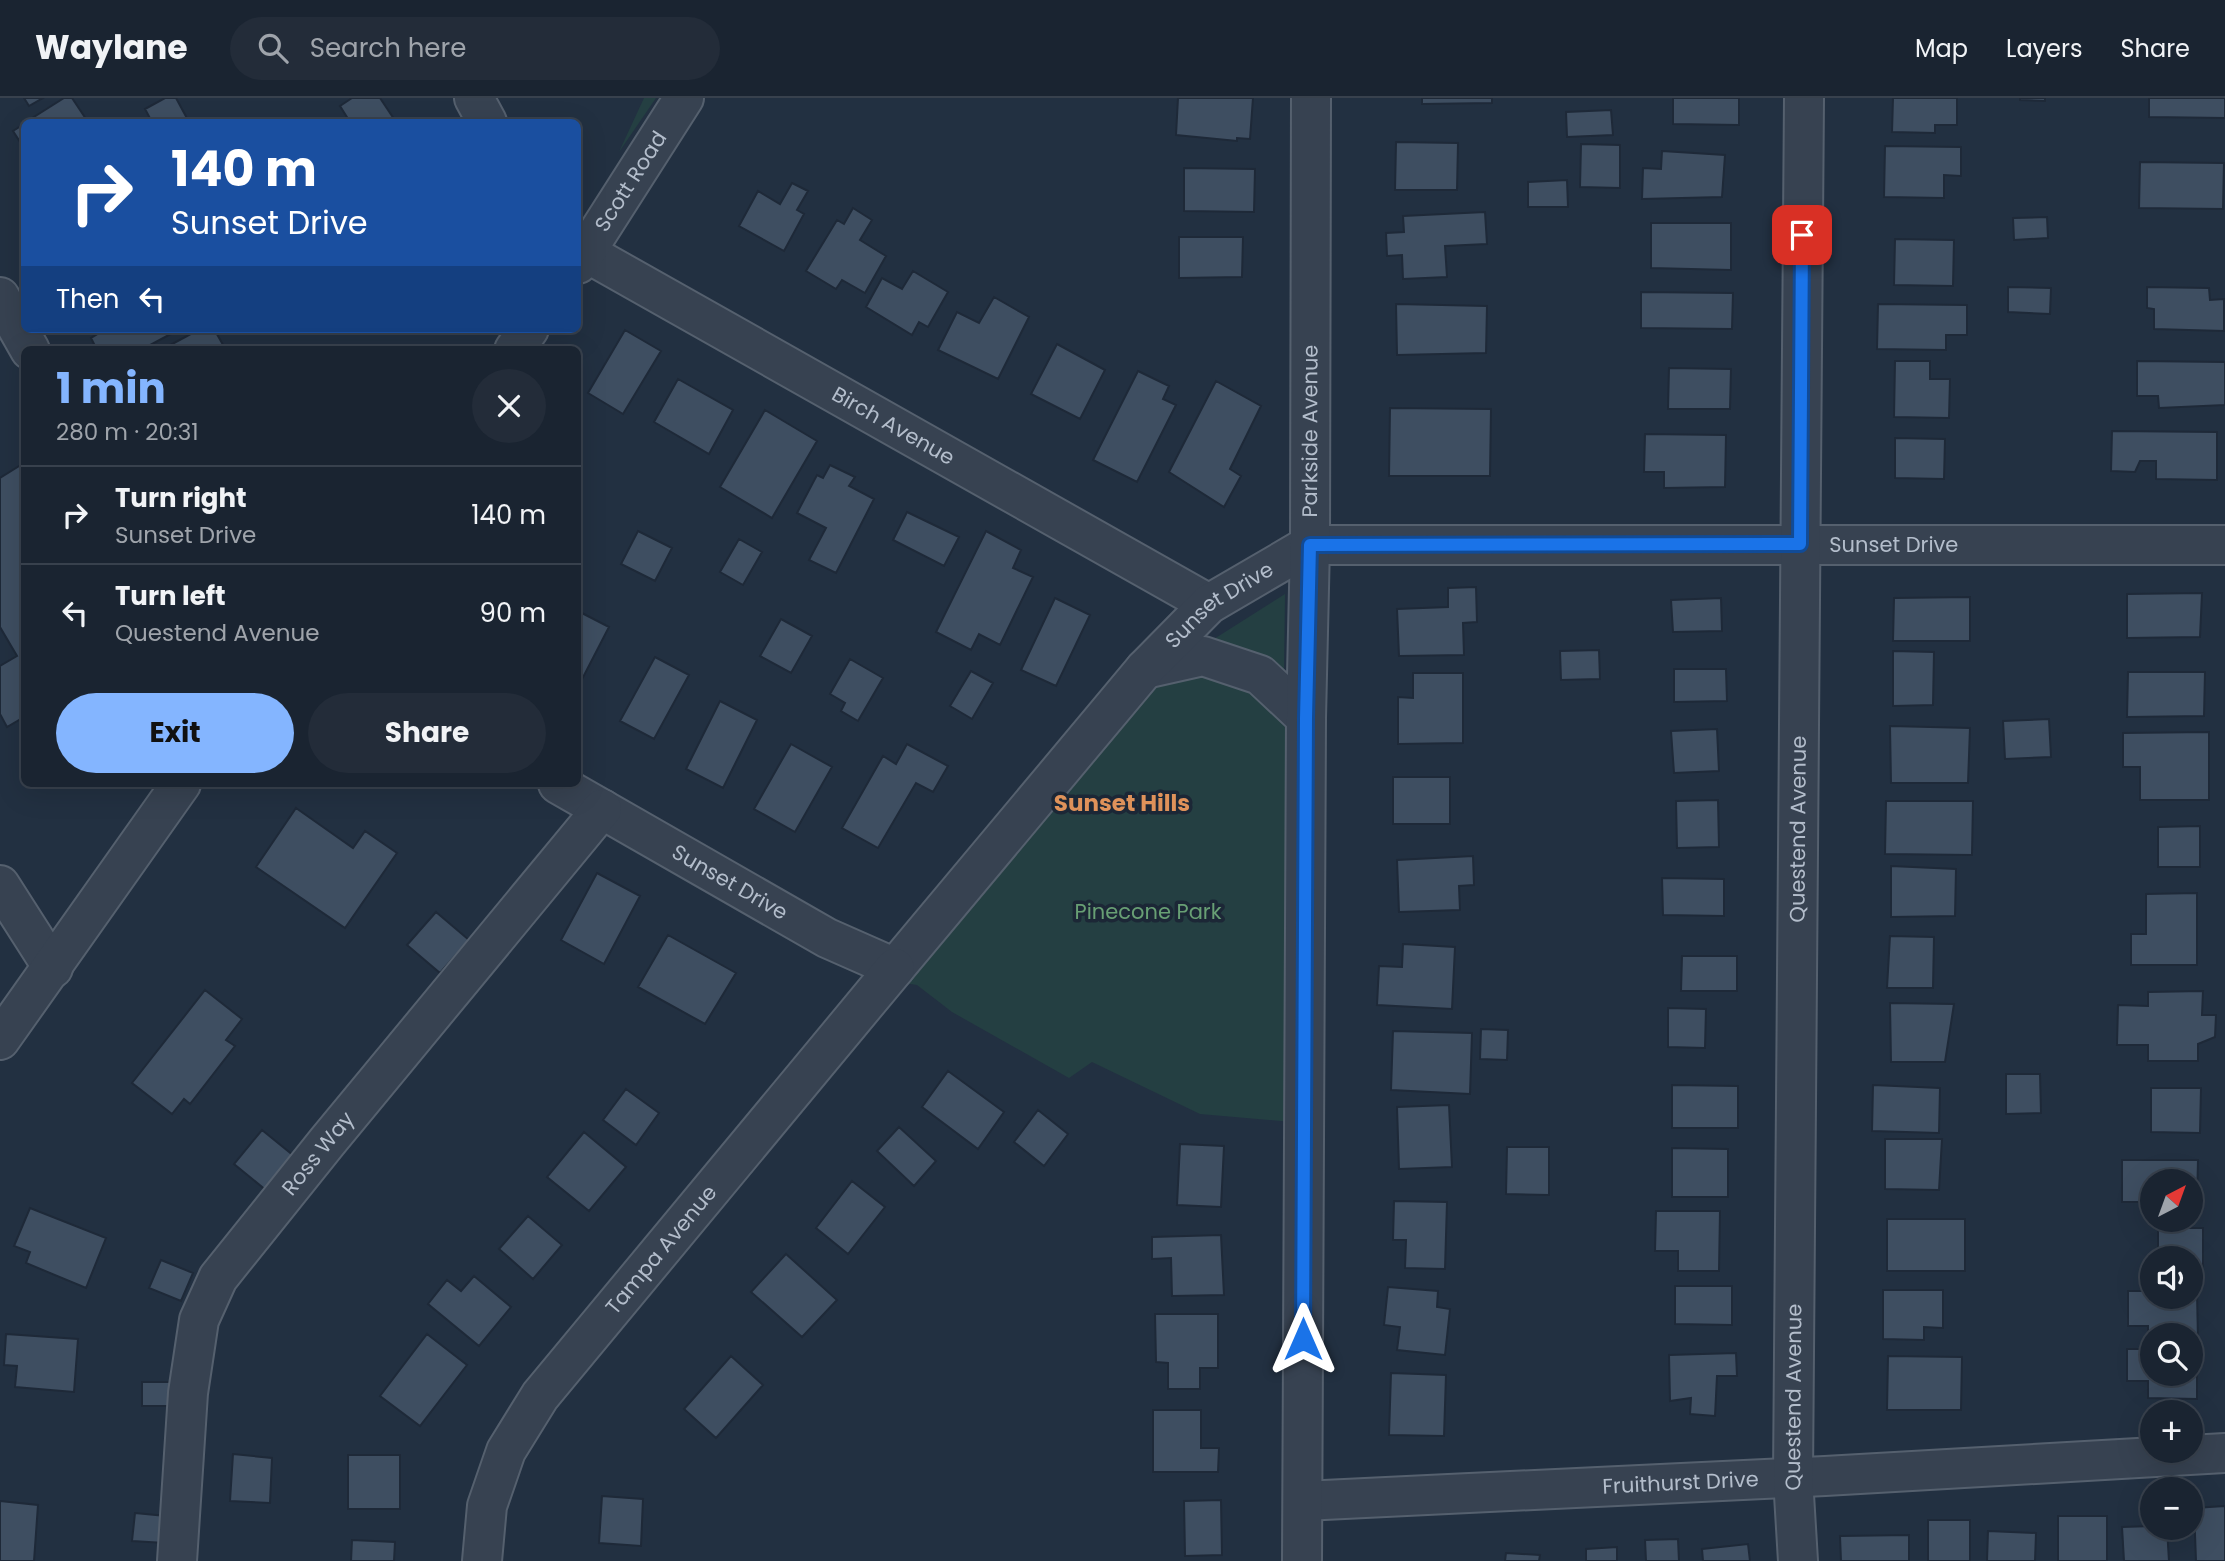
<!DOCTYPE html>
<meta charset="utf-8">
<style>
:root{--surface:#1a2431;--page:#232c39;--text:#f1f3f6;--muted:#9fa4ab;--line:#38414d;--accent:#84b5ff}
body{margin:0;font-family:Poppins,sans-serif;background:var(--page);color:var(--text);height:100vh;display:flex;flex-direction:column;font-size:26px;white-space:nowrap}
*{box-sizing:border-box;margin:0}
p{font-size:23px;color:var(--muted)}
.icon{flex:none;width:38px;height:38px;fill:none;stroke:currentColor;stroke-width:2;stroke-linecap:round;stroke-linejoin:round}
.map{position:relative;flex:1;overflow:hidden}
.details{position:absolute;left:21px;top:248px;width:560px;height:441px;display:flex;flex-direction:column;background:var(--surface);border-radius:10px;box-shadow:0 7px 28px #0002,0 0 0 2px var(--line)}
.details>*{flex:none}
.guide{position:absolute;left:21px;top:21px;width:560px;height:214px;border-radius:10px;box-shadow:0 7px 28px #0002,0 0 0 2px var(--line);background:#1a4fa0;color:#fff;overflow:hidden}
.needle{width:46px;rotate:41deg}
.fabs{position:absolute;left:2140px;top:1071px;display:grid;gap:14px}
.fabs a{display:grid;place-items:center;width:63px;height:63px;border-radius:50%;background:var(--surface);box-shadow:0 7px 28px #0002,0 0 0 2px var(--line);font-size:35px}
.pin{position:absolute;display:grid;place-items:center;width:60px;height:60px;color:#fff;margin:-30px;border-radius:14px;box-shadow:0 4px 10px #0006}
.me{position:absolute;width:77px;margin:-38px;rotate:0deg;stroke-linejoin:round;filter:drop-shadow(0 0 5px #0008)}
.turn{display:flex;align-items:center;gap:24px;height:147px;padding:0 35px;font-size:32px}
.turn .icon{width:91px;height:91px;stroke-width:2.5}
.turn b{display:block;font-size:49px;line-height:60px}
.then{display:flex;align-items:center;height:66px;padding:0 35px;background:#0003;gap:14px;font-size:26px}
.round{display:grid;place-items:center;flex:none;width:74px;height:74px;border-radius:37px;background:var(--page)}
.overview{display:flex;align-items:center;justify-content:space-between;height:119px;padding:0 35px}
h1{font-size:42px;font-weight:700;line-height:52px;color:var(--accent)}
.cta{display:flex;gap:14px;margin-top:auto;padding:14px 35px}
.cta a{flex:1;height:80px;border-radius:42px;background:var(--accent);color:#111;font-size:28px;font-weight:700;line-height:80px;text-align:center}
.cta a+a{background:var(--page);color:var(--text)}
ul{padding:0;list-style:none}
li{display:flex;align-items:center;gap:21px;height:98px;padding:0 35px;border-top:2px solid var(--line)}
li div{flex:1}
li b{display:block;font-size:26px}
li em{font-style:normal}
header{display:flex;align-items:center;gap:42px;box-sizing:border-box;height:98px;padding:0 35px;background:var(--surface);border-bottom:2px solid var(--line)}
header strong{font-size:33px}
nav{display:flex;gap:38px;margin-inline-start:auto;font-size:24px}
.search{width:490px;height:63px;background:var(--page);display:flex;align-items:center;gap:18px;box-sizing:border-box;padding:0 24px;border-radius:38px;color:var(--muted);font-size:26px}
.map>svg:first-child{display:block}
.green{fill:#243f42}
.building{fill:#3e4e61;stroke:#1e2938;stroke-width:2}
.lines{fill:none;stroke-linecap:round;stroke-linejoin:round}
.minor-casing{stroke:#55606e;stroke-width:42}
.minor{stroke:#374251;stroke-width:38}
.route-casing{stroke:#114b97;stroke-width:18}
.route{stroke:#1a73e8;stroke-width:12}
.labels{text-anchor:middle;stroke-width:7;stroke-linejoin:round;paint-order:stroke}
.street-label{font-size:21px;fill:#b3bdcb;stroke:#1c2736}
.park-label{font-size:21px;fill:#689f74;stroke:#1c2736}
.neighbourhood-label{font-size:23px;font-weight:bold;fill:#df925a;stroke:#1c2736}
</style>
<header>
<strong>Waylane</strong>
<div class="search"><svg class="icon" aria-label="search" viewBox="0 0 24 24"><circle cx="10" cy="10" r="6"/><path d="M15 15l6 6"/></svg>Search here</div>
<nav><a>Map</a><a>Layers</a><a>Share</a></nav>
</header>
<div class="map">
<svg width="2225" height="1463" viewBox="0 0 2225 1463">
<rect width="100%" height="100%" fill="#223041"/>
<path class="green" d="M644,0H656L619,54Z
M1285,496L1284,573L1214,541Z
M1203,558L1306,620L1303,1025L1200,1016L1092,964L1069,980L952,914L917,887L885,882L1145,571Z"/>
<path class="building" d="M24,0H43L29,8Z
M64,0H72L88,24H26Z
M165,0H176L189,24H152L145,11Z
M352,0H380L396,24H350L340,8Z
M1178,0H1253L1250,41L1237,40V43L1176,37Z
M1422,0H1492V5L1422,6Z
M1673,0H1739V27L1673,26Z
M1893,0H1957V27H1935V35L1892,34Z
M2020,0H2045V3L2020,2Z
M2149,0H2225V20L2149,19Z
M1611,12L1613,37L1567,39L1566,14Z
M24,26V50L13,33Z
M1396,44L1458,45L1457,92H1395Z
M1581,46L1620,47V90L1580,89Z
M1885,48L1961,49V78L1944,77V100L1884,99Z
M1662,53L1725,57L1722,99L1642,101L1643,70L1661,71Z
M2140,64L2224,65L2223,111L2139,110Z
M1184,70L1255,71L1254,114L1184,113Z
M1567,82L1568,109H1528V84Z
M792,85L808,93L797,112L804,116L784,153L739,128L758,93L780,106Z
M853,110L872,122L860,142L886,158L865,195L842,182L836,191L806,173L837,122L844,126Z
M1485,114L1487,146L1445,148L1447,179L1403,181L1402,157L1387,158L1386,135L1404,134L1403,118Z
M2047,119L2048,140L2014,142L2013,120Z
M1651,125H1731V172L1651,170Z
M1179,139H1243L1242,179L1179,180Z
M1895,141L1954,142L1953,188L1894,187Z
M913,173L948,194L928,229L919,224L912,237L866,209L882,180L902,191Z
M2008,189L2051,190L2050,216L2008,214Z
M2147,189L2209,190L2210,202L2224,201V233L2154,231V211L2147,210Z
M1641,194L1733,195L1732,231L1641,230Z
M994,199L1029,219L998,281L938,252L957,214L979,225Z
M1396,206L1487,208L1486,255L1397,257Z
M1878,206L1967,207V237H1946V252L1877,251Z
M106,231H180L141,252H97L91,240Z
M200,231H214L226,252H161Z
M625,232L661,253L623,316L588,295Z
M1057,246L1105,272L1080,321L1031,296Z
M1895,263H1930V281H1950L1949,320L1894,319Z
M2137,263L2225,264V307L2159,310L2158,298H2137Z
M1669,270L1731,271L1730,311H1668Z
M1138,273L1169,288L1163,301L1176,307L1137,384L1093,362Z
M678,281L733,312L709,356L654,324Z
M1216,283L1261,308L1230,371L1241,378L1224,409L1169,374Z
M1390,310L1491,311L1490,378H1389Z
M765,312L817,343L772,420L720,389Z
M2112,333L2217,334V382L2156,381V363H2140L2135,374L2111,373Z
M1645,336L1726,337L1725,389L1664,390V374H1644Z
M1895,340L1945,341L1944,381L1895,380Z
M24,365V619L7,629L0,616V568L17,558L0,529V380Z
M830,367L855,379L849,388L874,401L836,475L809,462L826,430L797,415L817,377L823,380Z
M907,414L959,439L944,468L893,442Z
M638,433L672,450L655,483L621,466Z
M986,433L1021,452L1013,470L1033,479L1000,547L979,536L971,552L936,534Z
M739,441L762,454L743,487L720,474Z
M1476,489L1477,524L1463,525L1464,557L1399,558L1397,511L1448,509V490Z
M2202,495L2200,539L2127,540V496Z
M1970,499V543H1893L1894,500Z
M1055,500L1090,517L1056,588L1021,572Z
M1721,500L1722,533L1673,534L1671,502Z
M578,513L609,529L578,589Z
M781,521L812,538L791,575L760,558Z
M1599,552L1600,581L1561,582L1560,553Z
M1893,553L1934,554L1933,607L1893,608Z
M655,559L689,577L654,641L620,623Z
M850,561L883,580L858,623L841,613L845,605L830,596Z
M1674,571H1726L1727,603L1674,604Z
M971,573L993,585L972,621L950,608Z
M2128,574H2205L2204,618L2127,619Z
M1413,575H1463V645L1398,646V599L1413,600Z
M720,603L757,622L723,690L686,671Z
M2049,621L2051,659L2005,661L2003,623Z
M1890,628L1970,630L1968,685H1891Z
M1717,631L1719,673L1674,675L1671,633Z
M2209,634V702H2140V669H2123V635Z
M791,646L832,669L795,734L754,711Z
M907,646L948,668L933,694L916,685L878,750L842,730L883,658L896,666Z
M1393,679H1450V726H1393Z
M1718,702L1719,749L1677,750L1676,703Z
M1886,703H1973L1972,757L1885,756Z
M296,710L353,750L365,733L397,755L345,830L256,769Z
M2200,728V769H2158V729Z
M1473,758L1474,787L1459,788L1460,812L1399,814L1397,762Z
M1891,768L1956,771L1955,818L1891,819Z
M597,775L640,798L604,866L561,842Z
M1662,780L1724,781V818L1663,817Z
M2197,795V867H2131V836H2146V796Z
M436,814L469,842L440,875L407,847Z
M668,837L736,875L705,926L638,889Z
M1890,838L1934,839L1933,890H1887Z
M1403,846L1455,849L1452,911L1377,907L1379,868L1402,869Z
M1682,858H1737V893H1681Z
M205,892L242,921L226,942L235,948L190,1006L184,1001L172,1016L132,985Z
M2203,893L2202,917H2216L2215,939L2198,946V963H2148V947H2117L2118,907L2148,908V894Z
M1890,905L1954,906L1945,964H1891Z
M1668,910L1706,911L1705,950L1668,949Z
M1481,931L1508,932L1507,962L1480,961Z
M1393,933L1472,935L1470,996L1391,992Z
M948,973L1004,1014L978,1051L922,1009Z
M2006,976H2040L2041,1015L2006,1016Z
M1672,987L1738,988V1030H1672Z
M1873,987L1940,990L1939,1035L1872,1033Z
M2151,990H2201L2200,1035L2151,1034Z
M626,991L659,1015L636,1047L603,1022Z
M1449,1007L1452,1069L1399,1071L1397,1009Z
M1038,1012L1068,1036L1044,1068L1014,1044Z
M899,1029L936,1063L914,1088L877,1053Z
M262,1032L294,1058L267,1093L234,1066Z
M584,1034L626,1069L589,1113L547,1079Z
M1885,1041H1942L1939,1092L1885,1091Z
M1180,1046L1224,1048L1221,1109L1177,1107Z
M1507,1049H1549V1097L1506,1096Z
M1672,1050L1728,1051V1099H1672Z
M2122,1062H2198L2197,1104H2191V1083H2152V1104H2122Z
M852,1083L885,1109L848,1156L816,1130Z
M1394,1103L1447,1104L1445,1171L1405,1170L1406,1142H1393Z
M30,1110L106,1140L86,1190L26,1165L30,1154L14,1148Z
M1656,1113H1720L1719,1173H1678V1153H1655Z
M528,1118L562,1147L533,1181L499,1151Z
M1887,1121H1965V1173H1887Z
M2158,1130H2203V1179H2191V1160H2158Z
M1221,1137L1224,1197L1172,1198L1171,1160L1152,1161V1139Z
M786,1156L837,1202L802,1239L751,1194Z
M161,1162L193,1175L181,1203L149,1190Z
M474,1178L511,1209L479,1248L428,1206L447,1182L461,1193Z
M1675,1188H1732V1227L1675,1226Z
M1388,1189L1438,1193L1437,1209L1450,1211L1445,1257L1397,1252L1400,1229L1384,1227Z
M1883,1192H1943V1230L1924,1229V1242L1883,1241Z
M2128,1193H2152V1199H2191V1194H2197L2198,1242H2191V1237H2152V1242H2148V1228H2128Z
M1155,1216H1218V1270H1200V1291H1168V1265L1156,1264Z
M6,1236L78,1241L74,1294L15,1289L17,1268L4,1267Z
M427,1236L467,1267L420,1328L380,1298Z
M2127,1251H2152V1276H2191V1251L2197,1252V1301L2148,1300V1283H2127Z
M1736,1255L1737,1278H1717L1715,1318L1690,1316L1691,1300L1670,1303L1669,1257Z
M731,1258L763,1287L716,1340L684,1311Z
M1888,1258L1962,1259L1961,1312H1887Z
M1391,1275L1446,1277L1444,1338L1389,1337Z
M142,1284H178V1308H142Z
M1153,1312H1201V1350H1219L1218,1374H1153Z
M233,1356L272,1360L270,1405L230,1403Z
M348,1357H400V1411H348Z
M602,1398L643,1401L641,1448L599,1445Z
M1221,1402L1222,1457L1185,1458L1184,1403Z
M0,1403L38,1407L34,1463H0Z
M2225,1408V1463H2196L2194,1410Z
M135,1415L166,1418L165,1445L132,1443Z
M2058,1418H2107V1463H2058Z
M1928,1422H1970V1463H1928Z
M2152,1428V1430H2167L2169,1463H2124L2122,1429Z
M1988,1433L2036,1435L2035,1463H1987Z
M1909,1437V1463H1841L1840,1438Z
M1678,1441L1679,1463H1646L1645,1442Z
M352,1442L395,1444L394,1463H351Z
M1748,1446L1750,1463H1703L1702,1451Z
M1617,1449V1463H1586V1451Z
M1506,1455L1540,1457L1539,1463H1505Z"/>
<g class="lines">
<g class="minor-casing">
<g id="minor">
<path d="M474,0L487,24"/>
<path id="s1" d="M578,150L1209,506"/>
<path id="s2" d="M578,166L684,0"/>
<path d="M0,199L30,252"/>
<path d="M514,252L529,231"/>
<path d="M1145,571L1203,558L1260,577L1306,620"/>
<path id="s3" d="M558,686L827,840L895,870L1145,571L1209,506L1310,447H2225"/>
<path d="M0,787L53,870"/>
<path d="M0,942L181,686"/>
<path id="s4" d="M1303,1403L1825,1378L2225,1355"/>
<path id="s5" d="M177,1463L188,1295L199,1222L218,1180L327,1044L602,711"/>
<path id="s6" d="M482,1463L487,1408L506,1353L540,1298L895,870"/>
<path id="s7" d="M1302,1463L1306,620L1310,447L1311,0"/>
<path id="s8" d="M1798,1463L1793,1380L1804,0"/>
</g>
</g>
<use href="#minor" class="minor"/>
</g>
<g class="lines">
<g class="route-casing">
<path id="route" d="M1303,1241L1306,620L1310,447L1800,446L1802,137"/>
</g>
<use href="#route" class="route"/>
</g>
<g class="labels">
<g class="street-label">
<text dy="7" stroke="none"><textPath href="#s2" startOffset="98">Scott Road</textPath></text>
<text dy="7" stroke="none"><textPath href="#s1" startOffset="362">Birch Avenue</textPath></text>
<text dy="7" stroke="none"><textPath href="#s7" startOffset="1130">Parkside Avenue</textPath></text>
<text dy="7" stroke="none"><textPath href="#s3" startOffset="1566">Sunset Drive</textPath></text>
<text dy="7" stroke="none"><textPath href="#s3" startOffset="873">Sunset Drive</textPath></text>
<text dy="7" stroke="none"><textPath href="#s8" startOffset="732">Questend Avenue</textPath></text>
<text dy="7" stroke="none"><textPath href="#s3" startOffset="198">Sunset Drive</textPath></text>
<text dy="7" stroke="none"><textPath href="#s5" startOffset="448">Ross Way</textPath></text>
<text dy="7" stroke="none"><textPath href="#s6" startOffset="368">Tampa Avenue</textPath></text>
<text dy="7" stroke="none"><textPath href="#s8" startOffset="164">Questend Avenue</textPath></text>
<text dy="7" stroke="none"><textPath href="#s4" startOffset="378">Fruithurst Drive</textPath></text>
</g>
<g class="park-label">
<text x="1148" y="821">Pinecone Park</text>
</g>
<g class="neighbourhood-label">
<text x="1122" y="713">Sunset Hills</text>
</g>
</g>
</svg>
<div class="fabs">
<a><svg class="needle" viewBox="-14 -14 28 28"><path d="M0-13l5 13h-10z" fill="#e53935"/><path d="M0 13l5-13h-10z" fill="#9fa4ab"/></svg></a>
<a><svg class="icon" aria-label="sound" viewBox="0 0 24 24"><path d="M4 9h4l5-4v14l-5-4H4zM17 9q2 3 0 6"/></svg></a>
<a><svg class="icon" aria-label="search" viewBox="0 0 24 24"><circle cx="10" cy="10" r="6"/><path d="M15 15l6 6"/></svg></a>
<a>+</a>
<a>−</a>
</div>
<div class="pin" style="left:1802px;top:137px;background:#d93025"><svg class="icon" aria-label="arrive" viewBox="0 0 24 24"><path d="M6 21V4h12l-3 4 3 4H6"/></svg></div>
<svg class="me" style="left:1303px;top:1241px" viewBox="-20 -20 40 40"><path d="M0-17L14 15 0 8-14 15z" fill="#1a73e8" stroke="#fff" stroke-width="4"/></svg>
<div class="guide">
<div class="turn"><svg class="icon" aria-label="right" viewBox="0 0 24 24"><path d="M7 20v-9h11M14 6l5 5-5 5"/></svg><div><b>140 m</b>Sunset Drive</div></div>
<div class="then">Then<svg class="icon" aria-label="left" viewBox="0 0 24 24"><path d="M17 20v-9H6M10 6l-5 5 5 5"/></svg></div>
</div>
<section class="details">
<div class="overview"><div><h1>1 min</h1><p>280 m · 20:31</p></div><a class="round"><svg class="icon" aria-label="close" viewBox="0 0 24 24"><path d="M6 6l12 12M18 6L6 18"/></svg></a></div>
<ul>
<li><svg class="icon" aria-label="right" viewBox="0 0 24 24"><path d="M7 20v-9h11M14 6l5 5-5 5"/></svg><div><b>Turn right</b><p>Sunset Drive</p></div><em>140 m</em></li>
<li><svg class="icon" aria-label="left" viewBox="0 0 24 24"><path d="M17 20v-9H6M10 6l-5 5 5 5"/></svg><div><b>Turn left</b><p>Questend Avenue</p></div><em>90 m</em></li>
</ul>
<div class="cta"><a>Exit</a><a>Share</a></div>
</section>
</div>
